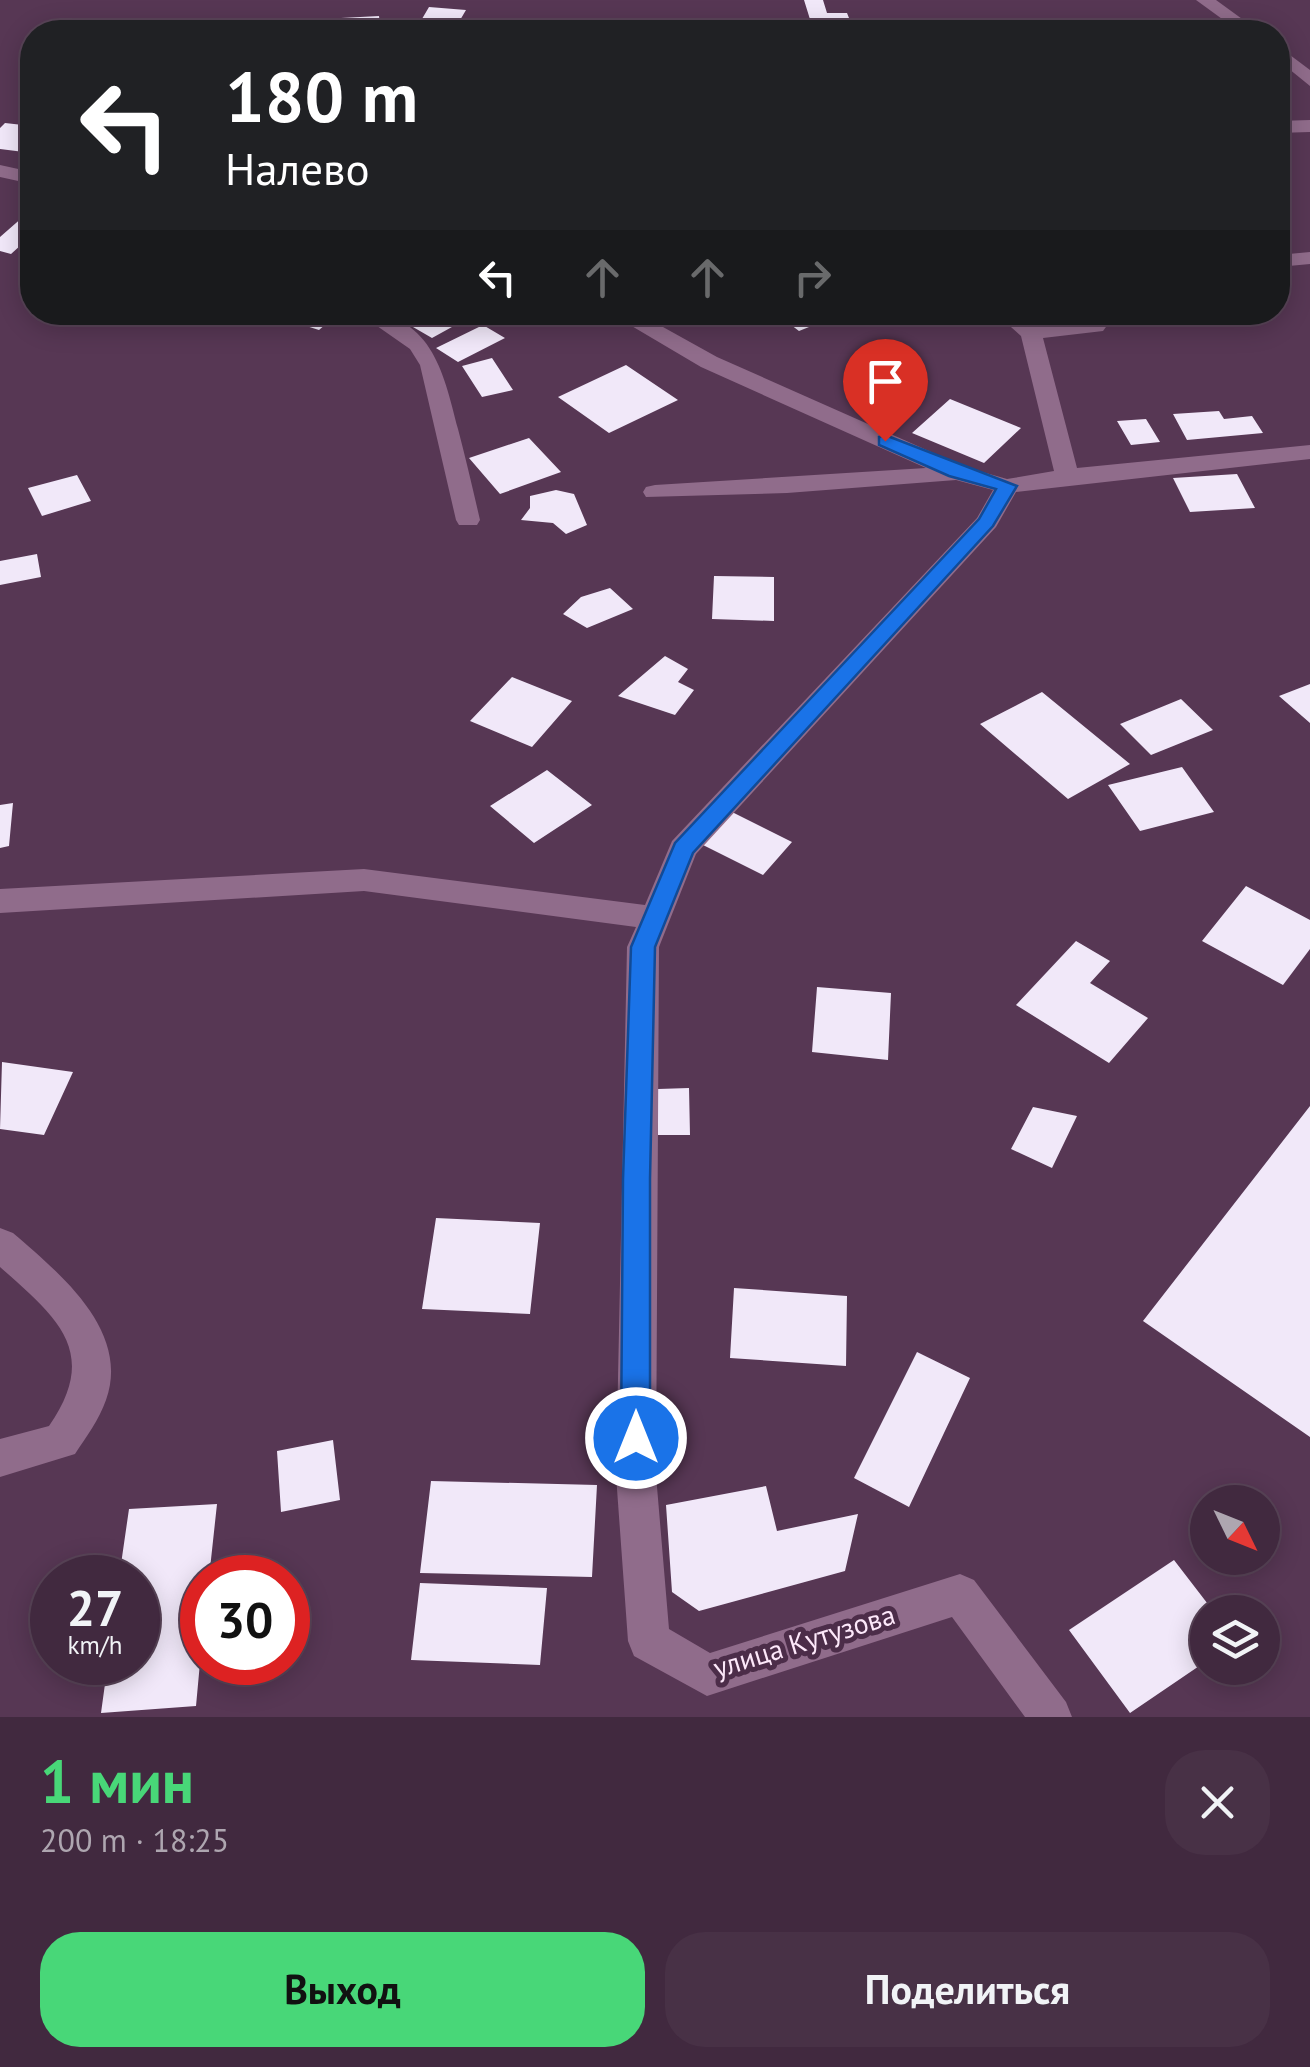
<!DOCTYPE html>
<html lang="ru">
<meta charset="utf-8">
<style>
:root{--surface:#41293f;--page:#483146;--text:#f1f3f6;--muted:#aea6b0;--line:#5a4559;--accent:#48d778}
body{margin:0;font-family:"PT Sans",sans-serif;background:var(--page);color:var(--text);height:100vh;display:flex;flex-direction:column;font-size:38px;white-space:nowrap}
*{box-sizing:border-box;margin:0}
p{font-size:32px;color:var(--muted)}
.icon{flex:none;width:55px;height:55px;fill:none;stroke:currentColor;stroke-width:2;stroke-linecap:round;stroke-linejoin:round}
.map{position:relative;height:1717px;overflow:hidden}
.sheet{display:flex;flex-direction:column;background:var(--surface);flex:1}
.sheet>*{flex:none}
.banner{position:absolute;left:20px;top:20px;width:1270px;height:305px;border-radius:40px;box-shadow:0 5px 25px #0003,0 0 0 2px var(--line);background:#202124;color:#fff;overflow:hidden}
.needle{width:65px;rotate:133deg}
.tools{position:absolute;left:1190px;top:1485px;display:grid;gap:20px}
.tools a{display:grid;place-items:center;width:90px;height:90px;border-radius:50%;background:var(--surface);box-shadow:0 5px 25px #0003,0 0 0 2px var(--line);font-size:50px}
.speed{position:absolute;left:30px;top:1555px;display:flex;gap:20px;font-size:50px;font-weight:700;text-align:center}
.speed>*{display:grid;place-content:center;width:130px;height:130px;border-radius:50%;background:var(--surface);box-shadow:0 5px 25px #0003,0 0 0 2px var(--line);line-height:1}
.speed small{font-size:25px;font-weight:400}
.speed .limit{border:15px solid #d22;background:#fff;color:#111}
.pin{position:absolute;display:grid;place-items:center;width:85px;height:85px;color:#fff;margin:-102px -42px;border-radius:50% 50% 50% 0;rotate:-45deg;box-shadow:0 0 10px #0007}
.pin .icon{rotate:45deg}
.me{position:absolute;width:110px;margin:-55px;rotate:0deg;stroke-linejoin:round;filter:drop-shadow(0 0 8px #0008)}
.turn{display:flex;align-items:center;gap:35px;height:210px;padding:0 40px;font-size:45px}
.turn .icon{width:130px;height:130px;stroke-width:2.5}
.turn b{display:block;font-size:70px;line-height:85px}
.lanes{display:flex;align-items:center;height:95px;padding:0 40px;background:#0003;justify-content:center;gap:50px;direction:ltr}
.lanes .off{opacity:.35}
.round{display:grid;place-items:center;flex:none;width:105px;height:105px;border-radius:40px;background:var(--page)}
.head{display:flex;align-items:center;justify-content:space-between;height:170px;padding:0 40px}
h1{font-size:60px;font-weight:800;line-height:75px;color:var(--accent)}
.cta{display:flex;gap:20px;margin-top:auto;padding:20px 40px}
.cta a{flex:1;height:115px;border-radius:40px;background:var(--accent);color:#111;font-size:40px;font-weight:800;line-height:115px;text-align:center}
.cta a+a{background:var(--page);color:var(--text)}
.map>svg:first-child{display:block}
.building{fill:#f1e8f9}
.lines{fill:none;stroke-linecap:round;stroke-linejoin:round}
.minor{fill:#906c8b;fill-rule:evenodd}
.route{fill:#1a73e8;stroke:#114b97;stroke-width:2.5}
.labels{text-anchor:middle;stroke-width:10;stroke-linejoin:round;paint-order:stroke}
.street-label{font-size:28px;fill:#fde8fa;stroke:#4c2d49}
</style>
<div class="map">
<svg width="1310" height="1717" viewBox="0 0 1310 1717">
<rect width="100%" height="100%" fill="#573754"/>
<path class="building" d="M804,0H823L827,13H847L853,28L813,29Z
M429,7L466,10L456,27L419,24Z
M379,16L380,25L342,28L341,18Z
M5,123L32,126V153L0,149V128Z
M32,209V235L11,254L0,251V237Z
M292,312H340L319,330L284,319Z
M400,312H443L461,322L432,338L394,316Z
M774,312H812L824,321L799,331Z
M483,325L505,338L458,362L436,348Z
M492,358L513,390L482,397L462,366Z
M626,365L678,400L609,433L558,397Z
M950,399L1021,428L984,463L912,433Z
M1219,411L1224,419L1252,416L1263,433L1187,440L1173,414Z
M1146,419L1160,442L1131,445L1117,421Z
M529,438L561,472L500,494L469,458Z
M1237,474L1255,508L1190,512L1173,478Z
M77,475L91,501L42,516L28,488Z
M556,490L574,494L587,525L566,534L553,523L521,520L530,508V496Z
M37,554L41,577L0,585V561Z
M714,576L774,577V621L712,619Z
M610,588L633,609L587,628L563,614L581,597Z
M665,656L688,669L678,682L694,690L675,715L618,696Z
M512,677L572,701L532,747L470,721Z
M1310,684V723L1279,696Z
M1042,692L1130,764L1068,799L980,724Z
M1181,699L1213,730L1151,755L1120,724Z
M1182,767L1214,812L1140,831L1108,785Z
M547,770L592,805L534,843L490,806Z
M13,803L9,846L0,848V805Z
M732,812L792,842L763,875L703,845Z
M1246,886L1310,920V949L1283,985L1202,941Z
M1076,941L1110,961L1090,983L1148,1018L1109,1063L1016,1005Z
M817,987L891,993L888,1060L812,1052Z
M2,1062L73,1072L44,1135L0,1129Z
M689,1088L690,1135H658V1089Z
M1310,1106V1437L1143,1321Z
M1033,1107L1077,1116L1052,1168L1011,1149Z
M436,1218L540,1223L530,1314L422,1309Z
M734,1288L847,1296L846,1366L730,1358Z
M917,1352L970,1378L909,1507L854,1478Z
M333,1440L340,1500L281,1512L277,1451Z
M431,1481L597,1485L592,1577L420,1573Z
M766,1486L777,1531L858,1514L845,1571L699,1611L672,1592L666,1505Z
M217,1504L209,1578H202V1641L196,1706L101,1713L108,1662H138V1578H119L129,1509Z
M1174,1560L1214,1612H1208V1660L1130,1713L1069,1630Z
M420,1583L547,1588L540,1665L411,1660Z"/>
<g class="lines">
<path class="minor" d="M1196,0H1216L1260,32H1240Z
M398,27H447L456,32H389Z
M1278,46L1310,70V86L1278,60Z
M1310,120V132L1278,133V121Z
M0,165L32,172V184L0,177Z
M1310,252V264L1278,267V255Z
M357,312C431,312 443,370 458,429C466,459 473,490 480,520L477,525H459L456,520L420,365L410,349Z
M608,312H636L717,357L965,467L1007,479L1054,471L1021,336L994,312H1019L1036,326L1088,320L1094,312H1117L1103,331L1043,338L1077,468L1310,445V459L1016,492L996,527L696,854L659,947L656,1475L669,1629L710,1653L960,1574L974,1580L1066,1702L1072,1717H1025L952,1617L707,1696L634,1656L628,1641L616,1475L627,947L636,927L364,891L0,913V889L364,869L645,905L672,841L977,518L993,490L956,480L787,493L646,497L643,492L646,487L655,485L926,468L701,367Z
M0,1228L13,1233C58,1272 131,1330 106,1400C99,1420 86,1437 75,1454L0,1477V1439L49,1426C101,1351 56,1317 0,1267Z"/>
</g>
<path class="route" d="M885,435L1017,486L993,526L693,853L655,947L650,1179V1438L646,1448L636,1452L625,1448L621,1438L623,1179L631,947L675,843L979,519L996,489L949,476L879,445V437Z"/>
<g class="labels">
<g class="street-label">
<text transform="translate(804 1641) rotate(-17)" y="10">улица Кутузова</text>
</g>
</g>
</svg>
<div class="tools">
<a><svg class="needle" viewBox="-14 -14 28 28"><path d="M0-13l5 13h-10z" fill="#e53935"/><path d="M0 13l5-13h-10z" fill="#aea6b0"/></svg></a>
<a><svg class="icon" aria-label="layers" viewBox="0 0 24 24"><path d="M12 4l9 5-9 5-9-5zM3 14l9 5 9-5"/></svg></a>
</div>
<div class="speed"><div>27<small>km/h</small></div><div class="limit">30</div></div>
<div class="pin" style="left:885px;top:441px;background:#d93025"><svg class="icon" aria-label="arrive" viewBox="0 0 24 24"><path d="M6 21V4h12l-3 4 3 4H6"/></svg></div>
<svg class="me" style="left:636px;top:1438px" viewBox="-20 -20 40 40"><circle r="17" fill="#1a73e8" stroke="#fff" stroke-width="3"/><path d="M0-11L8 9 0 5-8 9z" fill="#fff"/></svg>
<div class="banner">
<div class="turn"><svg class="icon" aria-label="left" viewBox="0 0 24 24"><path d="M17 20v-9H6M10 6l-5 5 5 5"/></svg><div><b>180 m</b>Налево</div></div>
<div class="lanes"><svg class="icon" aria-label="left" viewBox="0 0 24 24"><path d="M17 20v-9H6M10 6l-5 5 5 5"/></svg><svg class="icon off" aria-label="ahead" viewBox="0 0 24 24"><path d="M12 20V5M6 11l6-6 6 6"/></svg><svg class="icon off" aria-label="ahead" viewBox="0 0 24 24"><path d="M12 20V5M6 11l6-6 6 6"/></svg><svg class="icon off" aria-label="right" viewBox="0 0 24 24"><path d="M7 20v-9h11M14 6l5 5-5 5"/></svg></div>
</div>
</div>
<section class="sheet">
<div class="head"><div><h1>1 мин</h1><p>200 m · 18:25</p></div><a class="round"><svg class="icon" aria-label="close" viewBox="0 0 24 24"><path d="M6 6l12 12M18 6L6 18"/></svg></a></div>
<div class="cta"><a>Выход</a><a>Поделиться</a></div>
</section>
